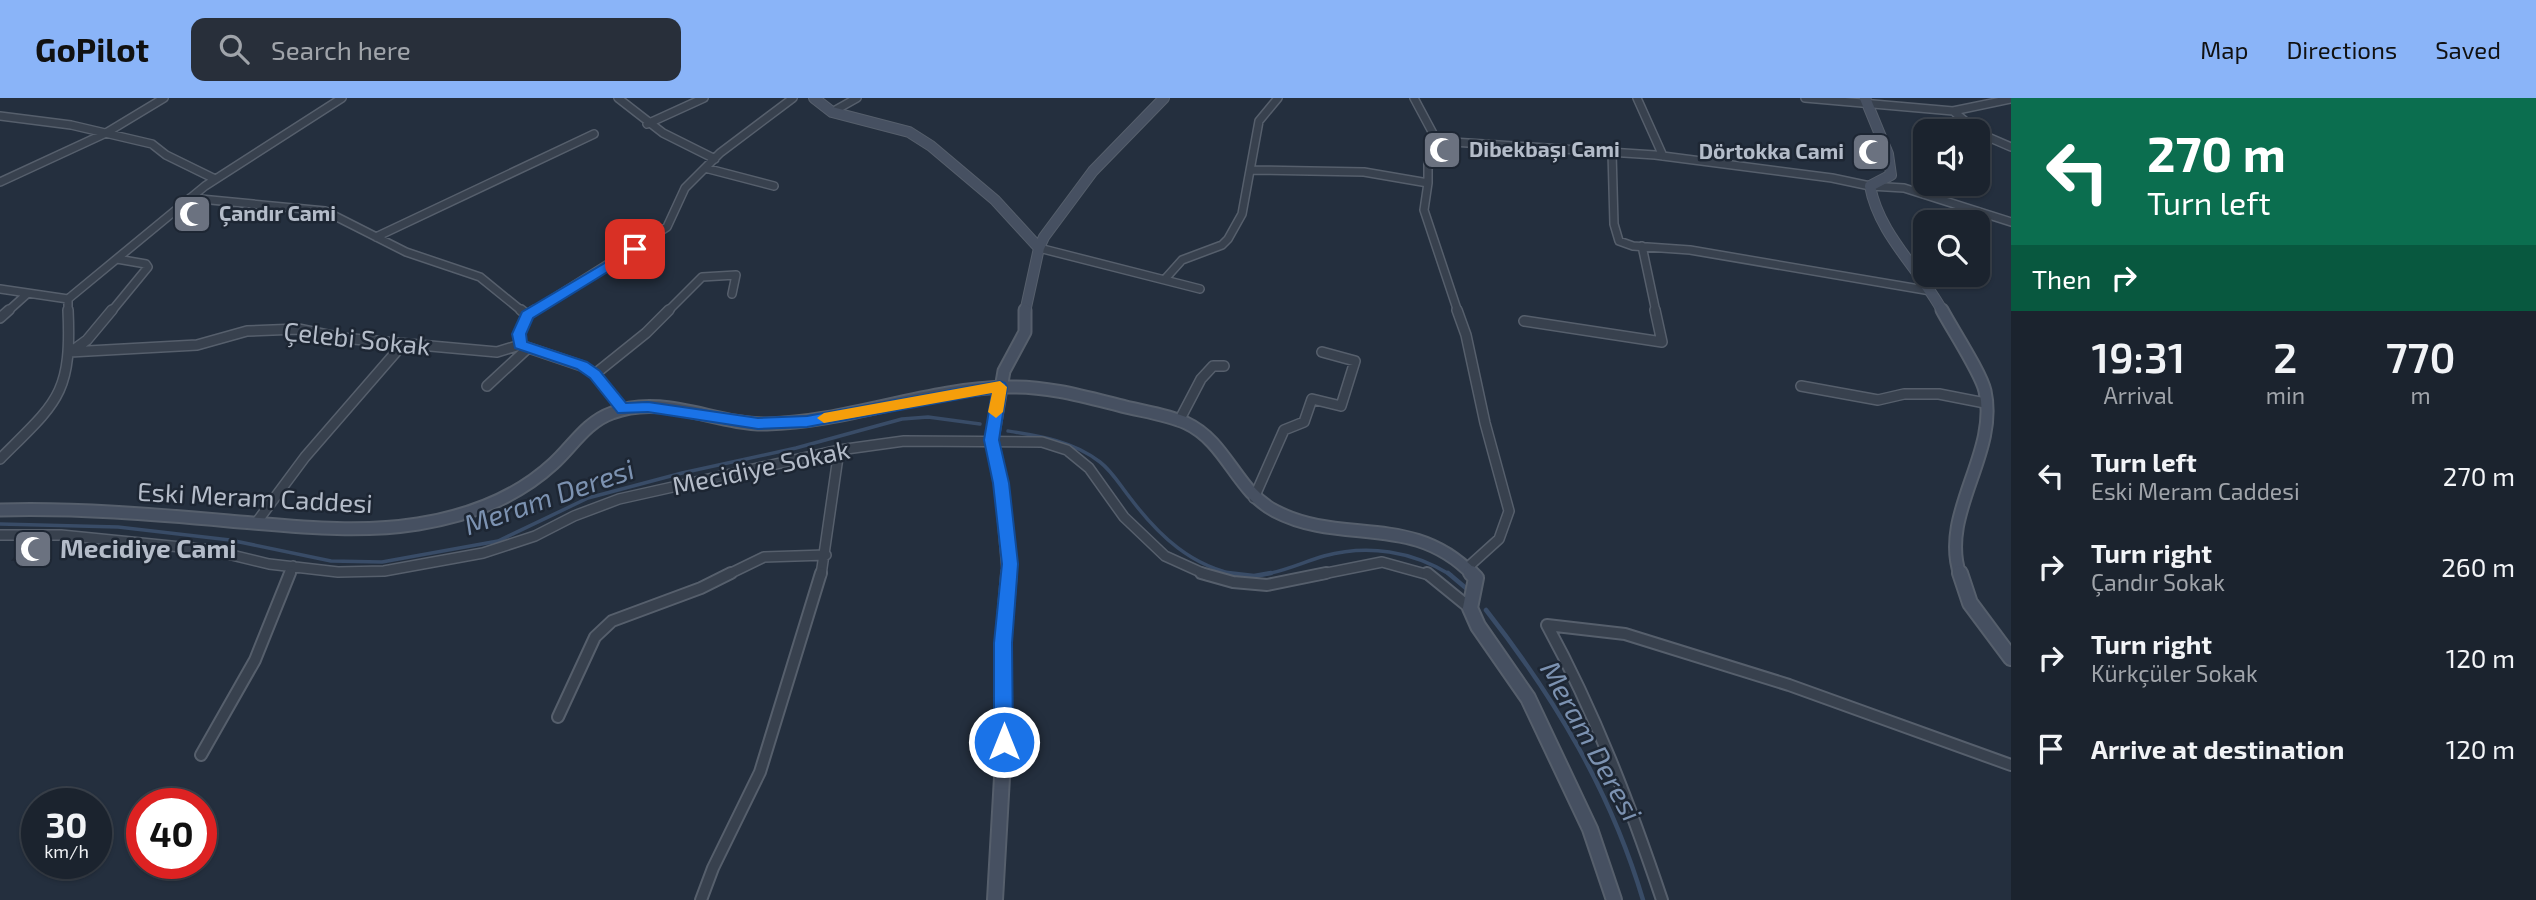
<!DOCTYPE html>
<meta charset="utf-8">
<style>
:root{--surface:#1b232e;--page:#282f3a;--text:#f1f3f6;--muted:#a0a4aa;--line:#39404a;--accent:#8ab4f8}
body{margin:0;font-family:"Exo 2",sans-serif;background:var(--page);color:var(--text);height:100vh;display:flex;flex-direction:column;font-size:26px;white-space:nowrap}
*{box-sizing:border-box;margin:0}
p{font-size:23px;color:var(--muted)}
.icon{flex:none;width:38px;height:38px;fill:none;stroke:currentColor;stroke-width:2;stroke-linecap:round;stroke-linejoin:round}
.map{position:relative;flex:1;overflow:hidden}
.details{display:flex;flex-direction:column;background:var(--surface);width:525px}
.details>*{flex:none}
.banner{background:#0b6e4f;color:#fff;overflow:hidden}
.tools{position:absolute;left:1913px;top:21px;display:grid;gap:14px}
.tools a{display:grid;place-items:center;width:77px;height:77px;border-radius:14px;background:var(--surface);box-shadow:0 2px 5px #0004,0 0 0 2px var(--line);font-size:35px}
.speed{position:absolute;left:21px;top:690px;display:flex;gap:14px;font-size:35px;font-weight:700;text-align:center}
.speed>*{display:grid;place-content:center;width:91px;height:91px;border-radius:50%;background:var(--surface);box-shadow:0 2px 5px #0004,0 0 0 2px var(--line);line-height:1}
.speed small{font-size:18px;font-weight:400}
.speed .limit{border:10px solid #d22;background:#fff;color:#111}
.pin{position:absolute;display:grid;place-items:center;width:60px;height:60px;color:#fff;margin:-30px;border-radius:14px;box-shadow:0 4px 10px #0006}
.me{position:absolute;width:77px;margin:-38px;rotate:0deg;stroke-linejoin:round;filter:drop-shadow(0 0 5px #0008)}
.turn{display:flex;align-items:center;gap:24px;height:147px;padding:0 21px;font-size:32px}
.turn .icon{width:91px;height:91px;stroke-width:2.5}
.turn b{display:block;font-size:49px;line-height:60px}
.then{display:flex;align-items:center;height:66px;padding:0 21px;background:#0003;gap:14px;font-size:26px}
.eta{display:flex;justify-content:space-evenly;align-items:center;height:119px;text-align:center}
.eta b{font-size:42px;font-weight:600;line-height:49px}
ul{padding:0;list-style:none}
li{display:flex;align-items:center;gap:21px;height:91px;padding:0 21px}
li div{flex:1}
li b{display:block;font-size:26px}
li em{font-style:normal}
header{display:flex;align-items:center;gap:42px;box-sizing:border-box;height:98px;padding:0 35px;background:var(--accent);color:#111}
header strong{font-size:33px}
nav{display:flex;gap:38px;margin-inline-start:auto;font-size:24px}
.search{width:490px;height:63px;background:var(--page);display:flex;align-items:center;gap:18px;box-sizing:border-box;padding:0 24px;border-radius:14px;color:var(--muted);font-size:26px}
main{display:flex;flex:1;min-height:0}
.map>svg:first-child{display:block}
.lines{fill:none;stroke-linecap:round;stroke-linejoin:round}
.stream-far1{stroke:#394c67;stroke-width:3.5}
.stream{stroke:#394c67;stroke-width:4.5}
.building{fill:#455162;stroke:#1f2835;stroke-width:2}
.street-far2-casing{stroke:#565f6c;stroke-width:10}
.street-far1-casing{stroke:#565f6c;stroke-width:12}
.street-casing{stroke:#565f6c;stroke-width:14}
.secondary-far2-casing{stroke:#565f6c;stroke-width:12}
.secondary-far1-casing{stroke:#565f6c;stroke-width:15}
.secondary-casing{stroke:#565f6c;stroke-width:18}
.street-far2{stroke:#38414e;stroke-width:7}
.street-far1{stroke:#38414e;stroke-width:9}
.street{stroke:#38414e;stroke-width:10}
.secondary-far2{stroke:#465061;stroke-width:10}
.secondary-far1{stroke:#465061;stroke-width:11}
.secondary{stroke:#465061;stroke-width:14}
.route{fill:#1a73e8;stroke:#114b97;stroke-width:2}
.slow{fill:#f59e0b}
.labels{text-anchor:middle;stroke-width:5;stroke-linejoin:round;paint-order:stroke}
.far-poi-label{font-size:21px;font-weight:bold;fill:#b4bcc9;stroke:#1d2633;text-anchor:start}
.street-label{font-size:26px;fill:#b4bcc9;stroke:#1d2633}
.poi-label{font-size:26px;font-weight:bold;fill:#b4bcc9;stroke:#1d2633;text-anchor:start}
.water-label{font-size:28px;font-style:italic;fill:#7c92b1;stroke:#1d2633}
</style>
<header>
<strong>GoPilot</strong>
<div class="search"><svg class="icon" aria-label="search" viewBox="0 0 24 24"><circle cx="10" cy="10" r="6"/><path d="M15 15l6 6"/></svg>Search here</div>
<nav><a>Map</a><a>Directions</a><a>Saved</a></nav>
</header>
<main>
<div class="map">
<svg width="2011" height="802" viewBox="0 0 2011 802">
<rect width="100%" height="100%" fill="#242f3e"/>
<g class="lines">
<path class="stream-far1" d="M1008,333C1040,338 1073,343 1100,364C1113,374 1121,389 1131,401C1159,438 1192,469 1239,477
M0,426L118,429L230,442L331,463L382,464L498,443L588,400L682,375L796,350L902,321L928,319L980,326
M1261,477C1283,474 1303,464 1324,458C1368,446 1412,453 1451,477"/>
<path class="stream" d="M1228,475L1254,478L1271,475
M1448,475L1467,491
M1486,512C1555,600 1611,694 1643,802"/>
</g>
<path class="building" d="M27,444H49L36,462H13Z"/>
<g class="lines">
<g class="street-far2-casing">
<path id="street-far2" d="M618,0L663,35L715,61
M1414,0L1437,43L1655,57L1832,80L1870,88L1904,90L2011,124
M1637,0L1663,58
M1805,0L1953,13L1981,36L2011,49
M1953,13L2011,1
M832,14L857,0
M0,18L71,27L152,46L166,57L215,81
M647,26L704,0
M1437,43L1428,47V85L1424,112L1458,214
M1612,54L1614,126L1619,143L1633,148L1690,152L1931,193
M705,70L774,88
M1252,72L1364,74L1428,85
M0,84L106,35L164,0
M190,100L325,113L406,154L480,179L523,214
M376,139L594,36
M1642,148L1656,214
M1039,150L1200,191
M1165,181L1182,162L1222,147L1228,141L1242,116L1259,23L1278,0
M0,191L68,201
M7,214L27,196
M68,214V201L205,88L342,0
M111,214L148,169L146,166L117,161
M532,214L667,129L685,90L720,55L793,0
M667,214L702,179L736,177L732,196"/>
</g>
<g class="street-far1-casing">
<path id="street-far1" d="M521,212L527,217L519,236L520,247L582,268L595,276L623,311
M1457,212L1466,237L1485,325L1509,413L1499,441L1468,469
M527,217L535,212
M0,220L9,212
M1524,223L1662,244L1655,212
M72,253L87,242L112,212
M70,254L197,247L247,233L298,231L342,240L497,254L520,247
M595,276L646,235L669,212
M487,288L528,250
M1801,288L1878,302L1904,296H1939L1985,305
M1179,323L1201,281L1213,268H1224
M0,361C57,304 72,297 68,212
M1254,400L1284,332L1304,324L1312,301L1341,308L1355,263L1322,254
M256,425L305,359L403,246
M0,437H61L211,452L269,466L338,474L384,473L483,455L535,438L574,418L619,401L839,352L904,343L1042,344L1067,352L1089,370L1124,419L1165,458L1207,477
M289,477L293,468
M727,477L764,459L826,457
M821,477L839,352
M1317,477L1382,464L1429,477"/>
</g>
<g class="street-casing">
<path id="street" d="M1201,475L1233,484L1267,487L1326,475
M1427,475L1470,510
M558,619L595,539L612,523L701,490L731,475
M201,657L255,562L290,475
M701,802L713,770L760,674L821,475
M1662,802C1630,707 1595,615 1547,527L1625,536L1789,587L2011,667"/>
</g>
<g class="secondary-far2-casing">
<path id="secondary-far2" d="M814,0L832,14L909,34L931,48L995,102L1039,150
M1865,0L1888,56L1891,77L1870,88C1879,137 1920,171 1943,214
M1025,214L1039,150L1044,139L1093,73L1164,0"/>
</g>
<g class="secondary-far1-casing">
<path id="secondary-far1" d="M1942,212C1952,231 1981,275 1985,293C1999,356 1939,415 1960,477
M0,412C77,410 152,416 229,423C292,428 355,436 418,426C468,418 515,401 553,366C572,349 586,324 612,315C663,295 716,327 767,326C849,324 927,290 1009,289C1046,288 1082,298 1118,307C1140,313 1166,316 1186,325C1227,344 1236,393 1275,413C1342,448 1413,414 1473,477
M1009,477L1001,385L992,342L1004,273L1025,234V212"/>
</g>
<g class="secondary-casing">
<path id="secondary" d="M1471,475L1476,480L1470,510L1478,528L1528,600L1590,731L1614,802
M1960,475L1970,505L2011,560
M995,802L1004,644L1003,545L1009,475"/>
</g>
<use href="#street-far2" class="street-far2"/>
<use href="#street-far1" class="street-far1"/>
<use href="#street" class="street"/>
<use href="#secondary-far2" class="secondary-far2"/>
<use href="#secondary-far1" class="secondary-far1"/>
<use href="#secondary" class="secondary"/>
</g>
<path class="route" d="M635,147L642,151L640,154L533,220L526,236L527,244L587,264L600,273L626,305L648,304L758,320L807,318L1000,283L1005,285L1007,289L999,342L1009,385L1018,466L1012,545L1013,644L1010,650L1004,653L997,650L994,644V545L1002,466L993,385L984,342L992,295L807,329L758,331L648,314L618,315L590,280L577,271L515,250L512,236L522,214Z"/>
<path class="slow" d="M1000,283L1007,289L1003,314L996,320L988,314L992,295L824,325L817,320L824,315Z"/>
<defs>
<g id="mosque-square" transform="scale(2.0125)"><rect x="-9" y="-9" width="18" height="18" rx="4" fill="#6b7280" stroke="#1d2633"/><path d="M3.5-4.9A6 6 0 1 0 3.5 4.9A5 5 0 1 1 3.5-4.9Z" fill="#fff"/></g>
</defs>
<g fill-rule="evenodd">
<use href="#mosque-square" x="1442" y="52"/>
<use href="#mosque-square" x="1871" y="54"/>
<use href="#mosque-square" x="192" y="116"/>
<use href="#mosque-square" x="33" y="451"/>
</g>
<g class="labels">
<g class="far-poi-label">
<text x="1469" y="59">Dibekbaşı Cami</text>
<text x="1844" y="61" text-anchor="end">Dörtokka Cami</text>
<text x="219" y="123">Çandır Cami</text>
</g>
<g class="street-label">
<text transform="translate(357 241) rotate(6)" y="9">Çelebi Sokak</text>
<text transform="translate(761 370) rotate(-12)" y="9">Mecidiye Sokak</text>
<text transform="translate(255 400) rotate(3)" y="9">Eski Meram Caddesi</text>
</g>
<g class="poi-label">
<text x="60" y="460">Mecidiye Cami</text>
</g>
<g class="water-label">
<text transform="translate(549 399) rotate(-19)" y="10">Meram Deresi</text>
<text transform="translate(1591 643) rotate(61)" y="10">Meram Deresi</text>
</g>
</g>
</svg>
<div class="tools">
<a><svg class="icon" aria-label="sound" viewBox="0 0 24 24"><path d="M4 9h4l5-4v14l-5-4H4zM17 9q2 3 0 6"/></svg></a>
<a><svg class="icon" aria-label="search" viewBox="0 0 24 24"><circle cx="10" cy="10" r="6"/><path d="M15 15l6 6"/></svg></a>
</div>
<div class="speed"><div>30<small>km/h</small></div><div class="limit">40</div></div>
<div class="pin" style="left:635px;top:151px;background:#d93025"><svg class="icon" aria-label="arrive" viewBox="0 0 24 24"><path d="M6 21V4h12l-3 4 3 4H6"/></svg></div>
<svg class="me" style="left:1004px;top:644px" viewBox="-20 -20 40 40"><circle r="17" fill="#1a73e8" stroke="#fff" stroke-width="3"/><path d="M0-11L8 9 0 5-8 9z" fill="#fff"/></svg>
</div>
<section class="details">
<div class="banner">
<div class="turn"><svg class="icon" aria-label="left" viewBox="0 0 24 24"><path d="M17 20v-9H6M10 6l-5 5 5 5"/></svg><div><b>270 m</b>Turn left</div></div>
<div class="then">Then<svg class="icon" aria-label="right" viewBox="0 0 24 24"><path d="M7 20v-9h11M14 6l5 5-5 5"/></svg></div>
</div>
<div class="eta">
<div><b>19:31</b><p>Arrival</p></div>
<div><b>2</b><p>min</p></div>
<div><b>770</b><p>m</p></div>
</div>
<ul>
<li><svg class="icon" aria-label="left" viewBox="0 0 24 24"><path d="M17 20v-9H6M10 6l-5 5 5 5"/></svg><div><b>Turn left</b><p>Eski Meram Caddesi</p></div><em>270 m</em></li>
<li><svg class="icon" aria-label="right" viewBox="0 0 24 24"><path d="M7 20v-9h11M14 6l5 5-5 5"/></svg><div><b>Turn right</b><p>Çandır Sokak</p></div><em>260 m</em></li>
<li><svg class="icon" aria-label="right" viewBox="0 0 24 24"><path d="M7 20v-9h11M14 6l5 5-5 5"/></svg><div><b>Turn right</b><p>Kürkçüler Sokak</p></div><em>120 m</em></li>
<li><svg class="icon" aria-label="arrive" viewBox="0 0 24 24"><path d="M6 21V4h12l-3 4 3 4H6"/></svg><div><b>Arrive at destination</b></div><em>120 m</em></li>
</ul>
</section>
</main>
